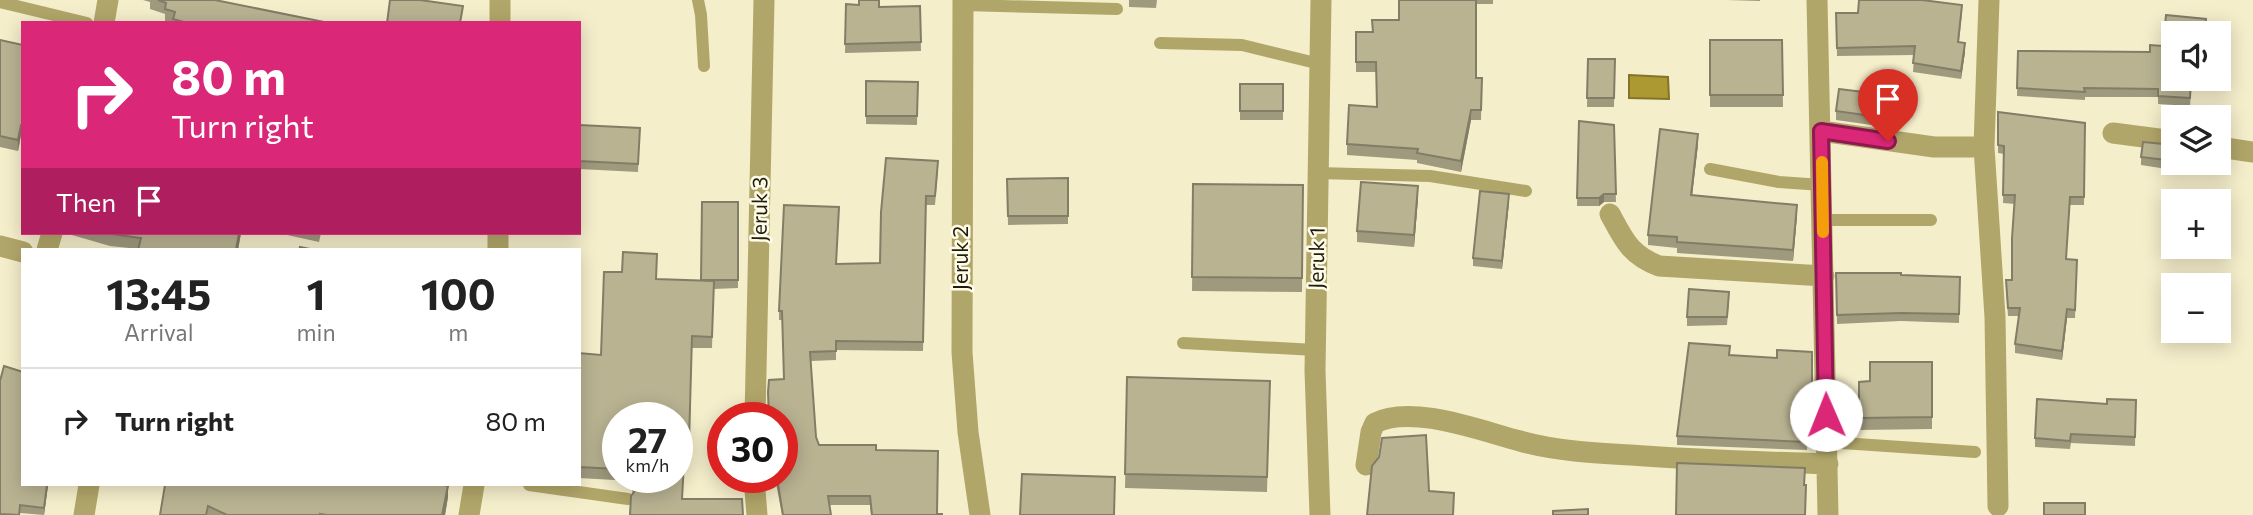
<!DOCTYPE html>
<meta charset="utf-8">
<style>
:root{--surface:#fff;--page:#f2f2f2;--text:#222;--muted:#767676;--line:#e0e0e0}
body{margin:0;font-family:Commissioner,sans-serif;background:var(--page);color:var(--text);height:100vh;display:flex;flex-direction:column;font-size:26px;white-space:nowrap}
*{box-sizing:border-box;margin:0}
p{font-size:23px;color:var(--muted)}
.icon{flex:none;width:38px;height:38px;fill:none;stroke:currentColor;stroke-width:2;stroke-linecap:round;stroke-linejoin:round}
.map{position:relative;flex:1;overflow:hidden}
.panel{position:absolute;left:21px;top:248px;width:560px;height:238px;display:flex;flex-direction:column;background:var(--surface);border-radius:0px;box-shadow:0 4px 18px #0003}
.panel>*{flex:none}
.guide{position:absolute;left:21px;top:21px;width:560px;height:214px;border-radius:0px;box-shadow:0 4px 18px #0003;background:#db2777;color:#fff;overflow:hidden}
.tools{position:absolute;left:2161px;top:21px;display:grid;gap:14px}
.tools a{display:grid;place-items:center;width:70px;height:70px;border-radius:0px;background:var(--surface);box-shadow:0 4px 18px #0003;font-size:35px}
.speed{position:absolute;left:602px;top:402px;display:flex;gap:14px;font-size:35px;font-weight:700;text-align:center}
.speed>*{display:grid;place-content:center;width:91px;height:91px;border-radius:50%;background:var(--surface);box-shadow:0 4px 18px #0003;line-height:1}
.speed small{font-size:18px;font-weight:400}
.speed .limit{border:10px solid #d22;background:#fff;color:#111}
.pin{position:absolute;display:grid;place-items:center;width:60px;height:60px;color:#fff;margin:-72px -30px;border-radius:50% 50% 50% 0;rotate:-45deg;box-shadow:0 0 7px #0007}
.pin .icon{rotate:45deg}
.me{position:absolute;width:77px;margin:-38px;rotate:359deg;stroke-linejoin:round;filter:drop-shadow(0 0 5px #0008)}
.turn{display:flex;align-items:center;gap:24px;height:147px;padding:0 35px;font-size:32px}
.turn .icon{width:91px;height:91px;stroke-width:2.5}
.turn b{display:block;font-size:49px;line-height:60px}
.then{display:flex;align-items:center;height:66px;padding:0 35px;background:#0003;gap:14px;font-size:26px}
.eta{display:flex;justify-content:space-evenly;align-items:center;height:119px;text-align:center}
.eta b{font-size:42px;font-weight:700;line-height:49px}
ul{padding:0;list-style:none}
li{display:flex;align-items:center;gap:21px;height:105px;padding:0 35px;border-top:2px solid var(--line)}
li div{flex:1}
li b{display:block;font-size:26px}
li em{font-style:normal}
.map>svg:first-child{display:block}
.water{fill:#ac9932;stroke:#827428;stroke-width:2}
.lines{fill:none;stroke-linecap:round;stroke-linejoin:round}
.service{stroke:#b1a669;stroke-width:12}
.minor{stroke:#b1a669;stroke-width:21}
.tertiary{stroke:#b1a669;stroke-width:21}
.wall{fill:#9f9a7e;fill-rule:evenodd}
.shaded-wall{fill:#827d66}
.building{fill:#b9b392;stroke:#827d66;stroke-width:2}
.route-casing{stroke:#8e194d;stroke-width:18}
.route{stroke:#db2777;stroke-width:12}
.slow{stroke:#f59e0b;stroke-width:12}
.labels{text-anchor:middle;stroke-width:5;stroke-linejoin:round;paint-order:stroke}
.street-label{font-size:21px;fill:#1f1d10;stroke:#fffbe6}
</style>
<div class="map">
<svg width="2253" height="515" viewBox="0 0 2253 515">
<rect width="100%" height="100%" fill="#f5eecb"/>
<path class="water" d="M1629,75L1668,77L1669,99L1629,98Z"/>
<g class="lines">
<path class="service" d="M698,0L701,15L704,66
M0,2L87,23
M963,5L1117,9
M1160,43L1242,45L1320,64
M1710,169L1779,182L1822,185
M1318,173L1430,176L1526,191
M1823,220H1931
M1183,343L1315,350
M1827,442L1975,452
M529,485L628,499"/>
<path class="minor" d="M963,0L962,352L968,432L980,515
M1817,0L1828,515
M104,23L108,0
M1821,131L1934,147H1984L1995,317L1998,506
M2113,133L2174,141
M1984,147L1989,0
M2219,147L2253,152
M1610,214C1624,240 1630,255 1659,266L1824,276
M0,246L23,252
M47,250L52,233
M755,418L764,0
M1366,465L1371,432L1375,423C1412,404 1481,431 1520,441C1556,451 1594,453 1631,455C1696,460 1762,462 1828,464
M754,478L757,515
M84,515L89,485
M1320,515L1315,371L1321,0"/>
<path class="tertiary" d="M500,23V0
M498,250V233
M469,515L474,485"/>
</g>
<path class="wall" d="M143,0H218V1L329,23H172L165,21V14L150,9V2Z
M1129,0H1157L1156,8L1129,7Z
M1399,0H1493V4H1477L1476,78H1482L1481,120H1471L1461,172L1417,163V160L1347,155V144L1377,107L1376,72H1356V32H1372L1399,20Z
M1727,0H1760V1Z
M846,4L859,5L879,7L920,6L921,51L845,53Z
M1836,13H1962L1959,42L1965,52L1961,79L1913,72L1914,55L1837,56Z
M2166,15L2206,19V33H2174V79H2192L2190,106L2158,104V97H2085V100L2017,96L2018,51L2150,52V45L2163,46Z
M0,40L23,45V136L21,135L18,151L0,147Z
M1710,40H1782L1783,107H1710Z
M1588,59H1615L1614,107H1587Z
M866,81L918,82L917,125L866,124Z
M1240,84H1283V120H1240Z
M1889,104L1886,127L1836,120V111Z
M1998,112L2085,123L2084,205H2070L2066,259L2077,260L2075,318H2067L2062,360L2015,353V344L2019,316H2008L2006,288V280H2012L2015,204L2003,203L2004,154L1998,153Z
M1579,121L1614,125L1616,202H1604L1599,206H1577Z
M579,125L640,128L638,172L579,169Z
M1698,144L1692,195L1797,215L1793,261L1677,253V248L1648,245V235Z
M2174,145V163H2195L2193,173L2141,165V157Z
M938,170L935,205H926L923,351L836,350V360L811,361L816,437L819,445L876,450L937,514L942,515H871L870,505H829L831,515H782L775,478H782L784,379L782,320H779V311L837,264L880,263Z
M1068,178V224L1008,225L1007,179Z
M1193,184L1303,185L1302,292L1192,291Z
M1418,198L1414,247L1357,242V231Z
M738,202V288L714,289L712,348H692L689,455H685L682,499L743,515L633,493L632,491V481L579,478V353L601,355L656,279L701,281ZM618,418L677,478H618Z
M1509,202L1502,269L1473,266V258Z
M65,233H241L238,250L139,249L110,246Z
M278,233H321L319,242Z
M1836,273L1960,277L1959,323L1901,321L1837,324Z
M1729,301L1727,325L1687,326V317Z
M1730,355L1812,390L1807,450L1677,445V436Z
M1932,362V429L1859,430V382L1870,381Z
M1127,377L1270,381L1267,492L1125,488Z
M0,381L23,485H48L44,515L20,513V515H0Z
M2136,400L2135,446L2071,443L2070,449L2035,447V438L2107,404Z
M165,485L448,497L445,515H160Z"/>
<path class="shaded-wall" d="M1965,43V52L1961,79V71Z
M1471,110V120L1461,172V161Z
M21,125V135L18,151V140Z
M1698,134V144L1691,206V195Z
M1418,186V198L1414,247V235Z
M1509,194V202L1502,269V261Z
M1604,194V202L1599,206V198Z
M1797,205V215L1793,261V250Z
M239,233H241L238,250H236Z
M2067,309V318L2062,360V351Z
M47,485H48L44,515V508Z
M448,486V497L445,515H442Z"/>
<path class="building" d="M158,0H215L329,23H187L173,19L175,12L165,9L166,3Z
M390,0H420L463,6L460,23H387Z
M859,0H879V7L920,6L921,42L845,44L846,4L859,5Z
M1399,0H1476V78H1482L1481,110H1471L1461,161L1417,153L1418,149L1347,144L1349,105L1377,107L1376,62H1356V32H1373L1372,20H1399Z
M1859,0H1922L1962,5L1958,42L1965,43L1961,71L1913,63L1915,46L1837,48L1836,13H1858Z
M2166,15L2206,19L2205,33H2174V79H2191L2190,98L2158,96V89L2084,88L2085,92L2017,88L2018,51L2150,52V45L2163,46Z
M0,40L23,45V125H21L18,140L0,136Z
M1710,40H1782L1783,95H1710Z
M1588,59H1615L1614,98H1587Z
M866,81L918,82L917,116H866Z
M1240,84H1283V111H1240Z
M1839,89L1889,95L1886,118L1836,111Z
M1998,112L2085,123L2084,197H2070L2066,259L2077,260L2075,310L2067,309L2062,351L2015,344L2020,308H2008L2006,280H2012V238L2015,195H2003L2004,146L1998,145Z
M1579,121L1614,125L1616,194H1604L1599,198H1577Z
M579,125L640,128L638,164L579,161Z
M1660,129L1698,134L1691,195L1797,205L1793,250L1677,242V237L1648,235Z
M2143,142L2174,145V161L2141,157Z
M886,158L938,161L935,196H926L923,342L836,341V351L810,352L816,437L819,445H876V450L938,451L937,514H942V515H872L870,496H828L831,515H783L777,478H782V418H769L768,392L769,380L784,379L782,311H779L784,205L839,207L836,264L880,263L881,212Z
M1068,178V216H1008L1007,179Z
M1361,182L1418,186L1414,235L1357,231Z
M1193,184L1303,185L1302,278L1192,277Z
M1480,191L1509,194L1502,261L1473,258Z
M702,202H738V280H701Z
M104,233H239L236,250H138L141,238Z
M300,247L315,250H299Z
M623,252L657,254L656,279L714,281L712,337L692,336L689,443H685L682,499H742L743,515H630L631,496L637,488L632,480V478H677V418H618V469L579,467V353L601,355L604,272H622Z
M1836,273H1901V275L1960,277L1959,314L1901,313L1837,315Z
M1689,289L1729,292L1727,317H1687Z
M1689,343L1730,346L1729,355L1777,358V350L1812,352V382L1807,442L1677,436Z
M1870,362H1932V417L1859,418V382L1870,381Z
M4,366L23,372V485H47L44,508L20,505L19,515L0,514V381Z
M1127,377L1270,381L1267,477L1125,474Z
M2037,399L2107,404V399L2136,400L2135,437L2071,434L2070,441L2035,438Z
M1426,435L1429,491L1454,493L1453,515H1367L1372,466L1379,457L1382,438Z
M1677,463L1805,468L1804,485H1806L1805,515H1676Z
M1022,474L1115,477L1114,515H1020Z
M165,485H444L448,486L442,515H327L320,514V515H227L208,506L206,515H160Z
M2044,503H2085V515H2044Z
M1588,509V515H1553V511Z"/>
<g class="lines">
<g class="route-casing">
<path id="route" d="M1826,415L1821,131L1888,141"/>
</g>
<use href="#route" class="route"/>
<path class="slow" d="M1822,162L1823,232"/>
</g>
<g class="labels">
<g class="street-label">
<text transform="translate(760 209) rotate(-89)" y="7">Jeruk 3</text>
<text transform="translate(961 258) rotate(-90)" y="7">Jeruk 2</text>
<text transform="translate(1317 258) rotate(-89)" y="7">Jeruk 1</text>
</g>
</g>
</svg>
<div class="tools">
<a><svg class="icon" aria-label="sound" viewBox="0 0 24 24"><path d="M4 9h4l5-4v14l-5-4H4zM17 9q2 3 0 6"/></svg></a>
<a><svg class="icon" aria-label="layers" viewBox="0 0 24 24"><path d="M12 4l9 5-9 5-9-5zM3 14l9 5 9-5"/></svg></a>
<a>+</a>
<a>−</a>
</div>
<div class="speed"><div>27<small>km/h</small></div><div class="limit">30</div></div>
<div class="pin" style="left:1888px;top:141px;background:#d93025"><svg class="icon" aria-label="arrive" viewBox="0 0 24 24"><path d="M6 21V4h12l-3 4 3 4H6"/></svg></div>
<svg class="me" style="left:1826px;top:415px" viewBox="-20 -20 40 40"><circle r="19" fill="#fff"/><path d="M0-13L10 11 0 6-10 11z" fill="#db2777"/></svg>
<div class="guide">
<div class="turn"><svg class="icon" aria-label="right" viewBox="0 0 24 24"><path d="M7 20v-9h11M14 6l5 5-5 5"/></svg><div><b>80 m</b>Turn right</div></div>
<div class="then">Then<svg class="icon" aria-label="arrive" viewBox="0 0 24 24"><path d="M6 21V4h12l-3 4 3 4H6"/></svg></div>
</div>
<section class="panel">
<div class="eta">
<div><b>13:45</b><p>Arrival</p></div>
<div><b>1</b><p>min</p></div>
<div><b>100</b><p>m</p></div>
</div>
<ul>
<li><svg class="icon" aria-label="right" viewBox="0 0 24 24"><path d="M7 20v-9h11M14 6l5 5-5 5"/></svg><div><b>Turn right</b></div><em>80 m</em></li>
</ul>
</section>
</div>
